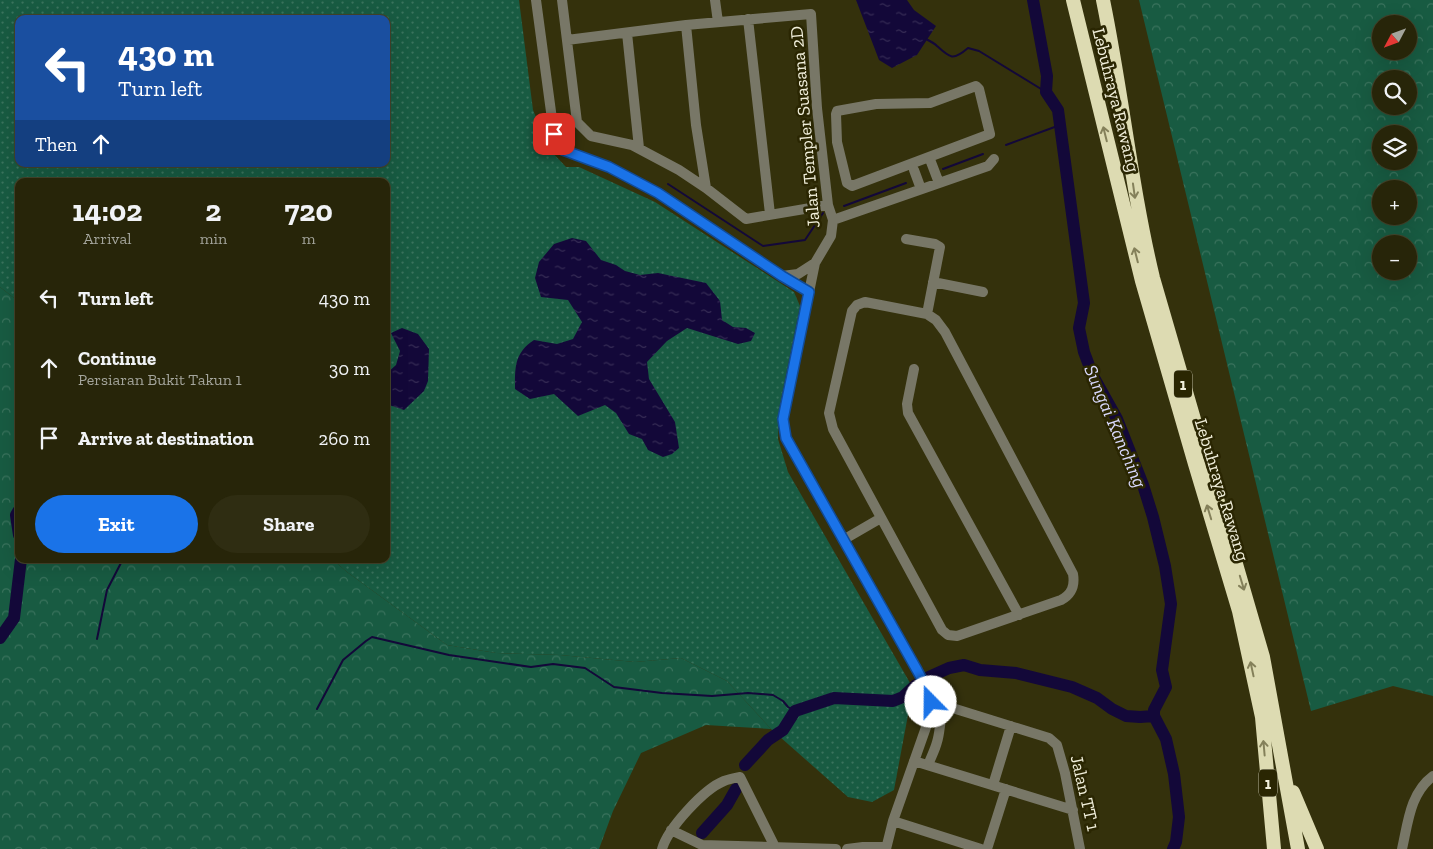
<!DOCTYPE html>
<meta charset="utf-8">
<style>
:root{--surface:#272509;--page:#2f2d12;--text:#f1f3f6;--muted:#a4a59c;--line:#43422a;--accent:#1a73e8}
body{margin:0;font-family:"Zilla Slab",serif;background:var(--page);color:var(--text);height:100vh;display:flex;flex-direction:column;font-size:19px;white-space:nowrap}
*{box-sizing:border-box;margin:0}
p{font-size:16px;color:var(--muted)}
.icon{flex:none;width:28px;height:28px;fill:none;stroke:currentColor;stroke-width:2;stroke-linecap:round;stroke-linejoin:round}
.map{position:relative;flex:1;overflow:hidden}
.drawer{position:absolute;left:15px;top:178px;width:375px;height:385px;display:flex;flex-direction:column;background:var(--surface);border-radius:10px;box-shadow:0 5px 20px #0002,0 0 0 1px var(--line)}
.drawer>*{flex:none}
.banner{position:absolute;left:15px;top:15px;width:375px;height:152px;border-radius:10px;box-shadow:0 5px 20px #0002,0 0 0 1px var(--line);background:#1a4fa0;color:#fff;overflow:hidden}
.needle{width:32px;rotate:229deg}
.fabs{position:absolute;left:1372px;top:15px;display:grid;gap:10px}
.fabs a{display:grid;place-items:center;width:45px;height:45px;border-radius:50%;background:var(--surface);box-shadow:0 5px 20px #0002,0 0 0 1px var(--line);font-size:25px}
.pin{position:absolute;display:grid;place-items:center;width:42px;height:42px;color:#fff;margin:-21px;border-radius:10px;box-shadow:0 2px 8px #0006}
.me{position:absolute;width:55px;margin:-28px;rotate:338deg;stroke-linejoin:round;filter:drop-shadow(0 0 4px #0008)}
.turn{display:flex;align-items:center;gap:18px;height:105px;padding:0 20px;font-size:22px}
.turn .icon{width:65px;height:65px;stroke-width:2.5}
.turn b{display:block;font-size:35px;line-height:42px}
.then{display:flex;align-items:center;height:48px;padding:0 20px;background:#0003;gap:10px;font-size:19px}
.eta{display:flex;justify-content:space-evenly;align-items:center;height:85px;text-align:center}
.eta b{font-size:30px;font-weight:700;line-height:35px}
.primary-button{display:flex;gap:10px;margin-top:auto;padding:10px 20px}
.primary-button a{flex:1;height:58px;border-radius:30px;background:var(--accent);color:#fff;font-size:20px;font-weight:700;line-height:58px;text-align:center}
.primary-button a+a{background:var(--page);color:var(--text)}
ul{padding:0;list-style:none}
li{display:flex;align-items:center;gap:15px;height:70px;padding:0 20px}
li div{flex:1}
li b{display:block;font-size:19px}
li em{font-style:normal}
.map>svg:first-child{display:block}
.grass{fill:url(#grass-dots);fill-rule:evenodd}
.forest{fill:url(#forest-crowns);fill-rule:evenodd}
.water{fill:url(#water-ripples)}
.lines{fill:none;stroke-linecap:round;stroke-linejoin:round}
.stream{stroke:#130839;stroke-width:2}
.river{stroke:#130839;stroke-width:12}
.minor{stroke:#787767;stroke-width:10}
.highway{stroke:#dddbb2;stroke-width:14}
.oneway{stroke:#84805a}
.route-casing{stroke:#114b97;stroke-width:12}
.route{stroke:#1a73e8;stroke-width:9}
.labels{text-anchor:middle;stroke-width:5;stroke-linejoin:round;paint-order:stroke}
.shield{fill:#2a2602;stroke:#b5b39a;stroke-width:1}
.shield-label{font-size:16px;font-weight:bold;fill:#f1efdb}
.street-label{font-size:18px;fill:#f1efdb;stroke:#2a2602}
.water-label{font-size:19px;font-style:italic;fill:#d8d8fb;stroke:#2a2602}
</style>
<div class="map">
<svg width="1433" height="849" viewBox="0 0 1433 849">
<defs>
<pattern id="grass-dots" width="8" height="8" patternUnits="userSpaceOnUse" patternTransform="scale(1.25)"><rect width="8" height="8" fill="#185b42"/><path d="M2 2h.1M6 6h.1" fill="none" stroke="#3a735d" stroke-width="1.8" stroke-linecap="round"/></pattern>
<pattern id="forest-crowns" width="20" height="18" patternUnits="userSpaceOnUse" patternTransform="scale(1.25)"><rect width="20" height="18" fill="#185b42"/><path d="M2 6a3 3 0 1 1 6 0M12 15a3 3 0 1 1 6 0" fill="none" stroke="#3a735d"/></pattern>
<pattern id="water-ripples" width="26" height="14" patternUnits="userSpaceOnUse" patternTransform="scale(1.25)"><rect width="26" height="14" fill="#130839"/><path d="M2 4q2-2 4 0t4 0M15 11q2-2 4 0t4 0" fill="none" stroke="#362c55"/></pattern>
</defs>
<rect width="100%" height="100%" fill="#34310c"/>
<path class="grass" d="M0,0H519L533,110L550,150L566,167H579L655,202L794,292L800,306L779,409L778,439L788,472L913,688L894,790L872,802L848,797L771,729L727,681L681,658L635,662L560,655L496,653L447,645L347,572L332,559H386V181H19V302L0,287ZM19,19H386V164H19Z"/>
<path class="forest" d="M1139,0H1433V696L1393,686L1311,711ZM1381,24H1409V51H1381ZM1381,79H1409V106H1381ZM1381,134H1409V161H1381ZM1381,189H1409V216H1381ZM1381,244H1409V271H1381Z
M0,287L19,302V559H332L347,572L447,645L496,653L560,655L635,662L681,658L727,681L771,729L706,725L641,753L613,811L599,849H0Z"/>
<path class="water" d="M856,0H907L914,10L936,26L917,55L892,68L879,60Z
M572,238L586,241L601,260L616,265L625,271L640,275L658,273L706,283L720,301L722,320L733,327L746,328L755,333L751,341L738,344L687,328L667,341L647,362L649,379L675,422L679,448L672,454L663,457L648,450L642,439L629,434L616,413L605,405L578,416L554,394L530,399L515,389C515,368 514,353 534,340L557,344L573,339L582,322L568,300L541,297L535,278L539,262L554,244Z
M402,328L418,334L429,349L428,381L424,391L404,410L386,404V374L396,365L400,351L391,333Z"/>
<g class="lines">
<path class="stream" d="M926,39C930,41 934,43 937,46C950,58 953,61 968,48L979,51L1046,92
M1006,145L1060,125
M943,169L983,154
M668,184L763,246L805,240L823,213
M844,206L906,183
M97,639L107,590L123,559
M317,709L343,660L366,641L372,637L449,655L531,667L553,664L585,668L614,687L662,693L712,696L748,693L773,695L783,701L788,707L795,711"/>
<path class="river" d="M1033,0L1047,76L1046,92L1058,110L1060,125L1084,303L1079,328L1084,352L1093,376L1117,419L1143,485L1153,517L1165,566L1171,604L1162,670L1166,687L1154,710V716L1166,739L1174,774L1179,817L1176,842L1173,849
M19,510L16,515L19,535
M0,638L14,618L21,559
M929,677L949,668L964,665L980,670L1016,673L1072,687L1097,698L1112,709L1126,716L1140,717L1154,716
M745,765L768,740L783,730L795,711L834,698L893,701L903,697L916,685
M702,833L727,805L736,789"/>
<path class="minor" d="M536,0L554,134L556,142L563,150L609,167L658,193L782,276L809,292
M562,0L577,122L591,136L632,145L679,170L706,188L746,219L828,205
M715,0L718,22
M748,19L770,214
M686,25L696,125L706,188
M627,33L639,148
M567,40L686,25L811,14L817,108L828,205L833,220L831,236L815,263L783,419L786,438L917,670C926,687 931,696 930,716L893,821L886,849
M976,86L979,89L990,134L852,186L847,183L837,142L836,114L837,111L876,104L930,103Z
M931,162L939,183
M914,170L921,189
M833,220L988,166L994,159
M906,239L935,244L940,247L927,314
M782,276L798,274L815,263
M933,282L983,292
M865,302L927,314L936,320L945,332L1073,574C1075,586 1072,594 1061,600L957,636L948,635L942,630L833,429L829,413L852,311L857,305Z
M914,369L907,404L908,413L1019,615
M843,540L881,518
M914,761L1073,810
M928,765C931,757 935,750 937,742C941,730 939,715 946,706L1049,738L1057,745L1065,773L1080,849
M993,785L1011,726
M893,821L981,849
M671,830L702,845L836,849
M662,849C668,828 704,789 724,781C729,779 735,778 740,777L775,847
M847,849L863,847H886
M987,849L1006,789
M1402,849C1408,823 1410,793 1433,776"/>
<path class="highway" d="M1073,0L1142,281L1195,464L1239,611L1262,717L1274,849
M1103,0C1122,92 1131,186 1153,278L1263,657L1298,849
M1293,792L1317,849"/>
</g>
<defs><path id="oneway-shaft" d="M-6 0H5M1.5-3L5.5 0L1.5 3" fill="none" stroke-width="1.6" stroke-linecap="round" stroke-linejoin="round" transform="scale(1.25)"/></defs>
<g class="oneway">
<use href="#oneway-shaft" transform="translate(1105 134) rotate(-104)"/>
<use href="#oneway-shaft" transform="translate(1134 191) rotate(82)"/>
<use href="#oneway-shaft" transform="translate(1136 255) rotate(-104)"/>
<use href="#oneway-shaft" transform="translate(1209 512) rotate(-107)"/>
<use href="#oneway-shaft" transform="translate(1242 583) rotate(73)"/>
<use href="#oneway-shaft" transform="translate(1252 669) rotate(-102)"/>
<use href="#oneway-shaft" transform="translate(1264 748) rotate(-95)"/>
</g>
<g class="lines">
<g class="route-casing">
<path id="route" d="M554,134L556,142L563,150L609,167L658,193L782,276L809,292L783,419L786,438L917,670L927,689L931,702"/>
</g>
<use href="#route" class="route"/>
</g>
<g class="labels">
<g class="shield">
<rect x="1174" y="370.5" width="18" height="27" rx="4"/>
<rect x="1259" y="769.5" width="18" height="27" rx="4"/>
</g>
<g class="shield-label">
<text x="1183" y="390">1</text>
<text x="1268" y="789">1</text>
</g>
<g class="street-label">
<text transform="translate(1116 100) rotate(76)" y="6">Lebuhraya Rawang</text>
<text transform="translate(805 127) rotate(-95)" y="6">Jalan Templer Suasana 2D</text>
<text transform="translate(1222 490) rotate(73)" y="6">Lebuhraya Rawang</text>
<text transform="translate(1085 793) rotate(77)" y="6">Jalan TT 1</text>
</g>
<g class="water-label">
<text transform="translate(1116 426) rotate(67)" y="7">Sungai Kanching</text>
</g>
</g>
</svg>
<div class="fabs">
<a><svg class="needle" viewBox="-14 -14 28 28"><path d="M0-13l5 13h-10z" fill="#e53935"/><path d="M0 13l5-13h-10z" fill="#a4a59c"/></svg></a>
<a><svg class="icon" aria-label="search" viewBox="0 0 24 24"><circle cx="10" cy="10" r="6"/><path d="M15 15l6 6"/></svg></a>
<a><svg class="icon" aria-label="layers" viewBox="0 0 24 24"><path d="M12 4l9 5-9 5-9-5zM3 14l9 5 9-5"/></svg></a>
<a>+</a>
<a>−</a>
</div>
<div class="pin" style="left:554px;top:134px;background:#d93025"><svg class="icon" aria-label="arrive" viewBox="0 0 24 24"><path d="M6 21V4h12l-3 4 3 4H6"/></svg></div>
<svg class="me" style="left:931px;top:702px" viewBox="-20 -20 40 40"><circle r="19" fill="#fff"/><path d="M0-13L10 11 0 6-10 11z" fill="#1a73e8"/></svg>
<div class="banner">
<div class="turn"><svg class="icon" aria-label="left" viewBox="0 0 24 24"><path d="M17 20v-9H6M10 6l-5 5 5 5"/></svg><div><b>430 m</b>Turn left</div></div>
<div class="then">Then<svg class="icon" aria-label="ahead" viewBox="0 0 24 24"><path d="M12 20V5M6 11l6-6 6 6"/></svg></div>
</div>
<section class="drawer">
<div class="eta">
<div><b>14:02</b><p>Arrival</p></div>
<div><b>2</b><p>min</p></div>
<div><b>720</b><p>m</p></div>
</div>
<ul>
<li><svg class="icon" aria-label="left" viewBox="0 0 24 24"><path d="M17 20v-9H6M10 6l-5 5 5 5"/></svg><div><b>Turn left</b></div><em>430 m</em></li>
<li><svg class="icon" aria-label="ahead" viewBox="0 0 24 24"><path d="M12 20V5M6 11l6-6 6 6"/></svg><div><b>Continue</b><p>Persiaran Bukit Takun 1</p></div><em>30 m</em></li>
<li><svg class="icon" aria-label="arrive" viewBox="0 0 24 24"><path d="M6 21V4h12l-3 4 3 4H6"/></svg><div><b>Arrive at destination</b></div><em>260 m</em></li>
</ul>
<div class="primary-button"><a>Exit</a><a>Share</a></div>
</section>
</div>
